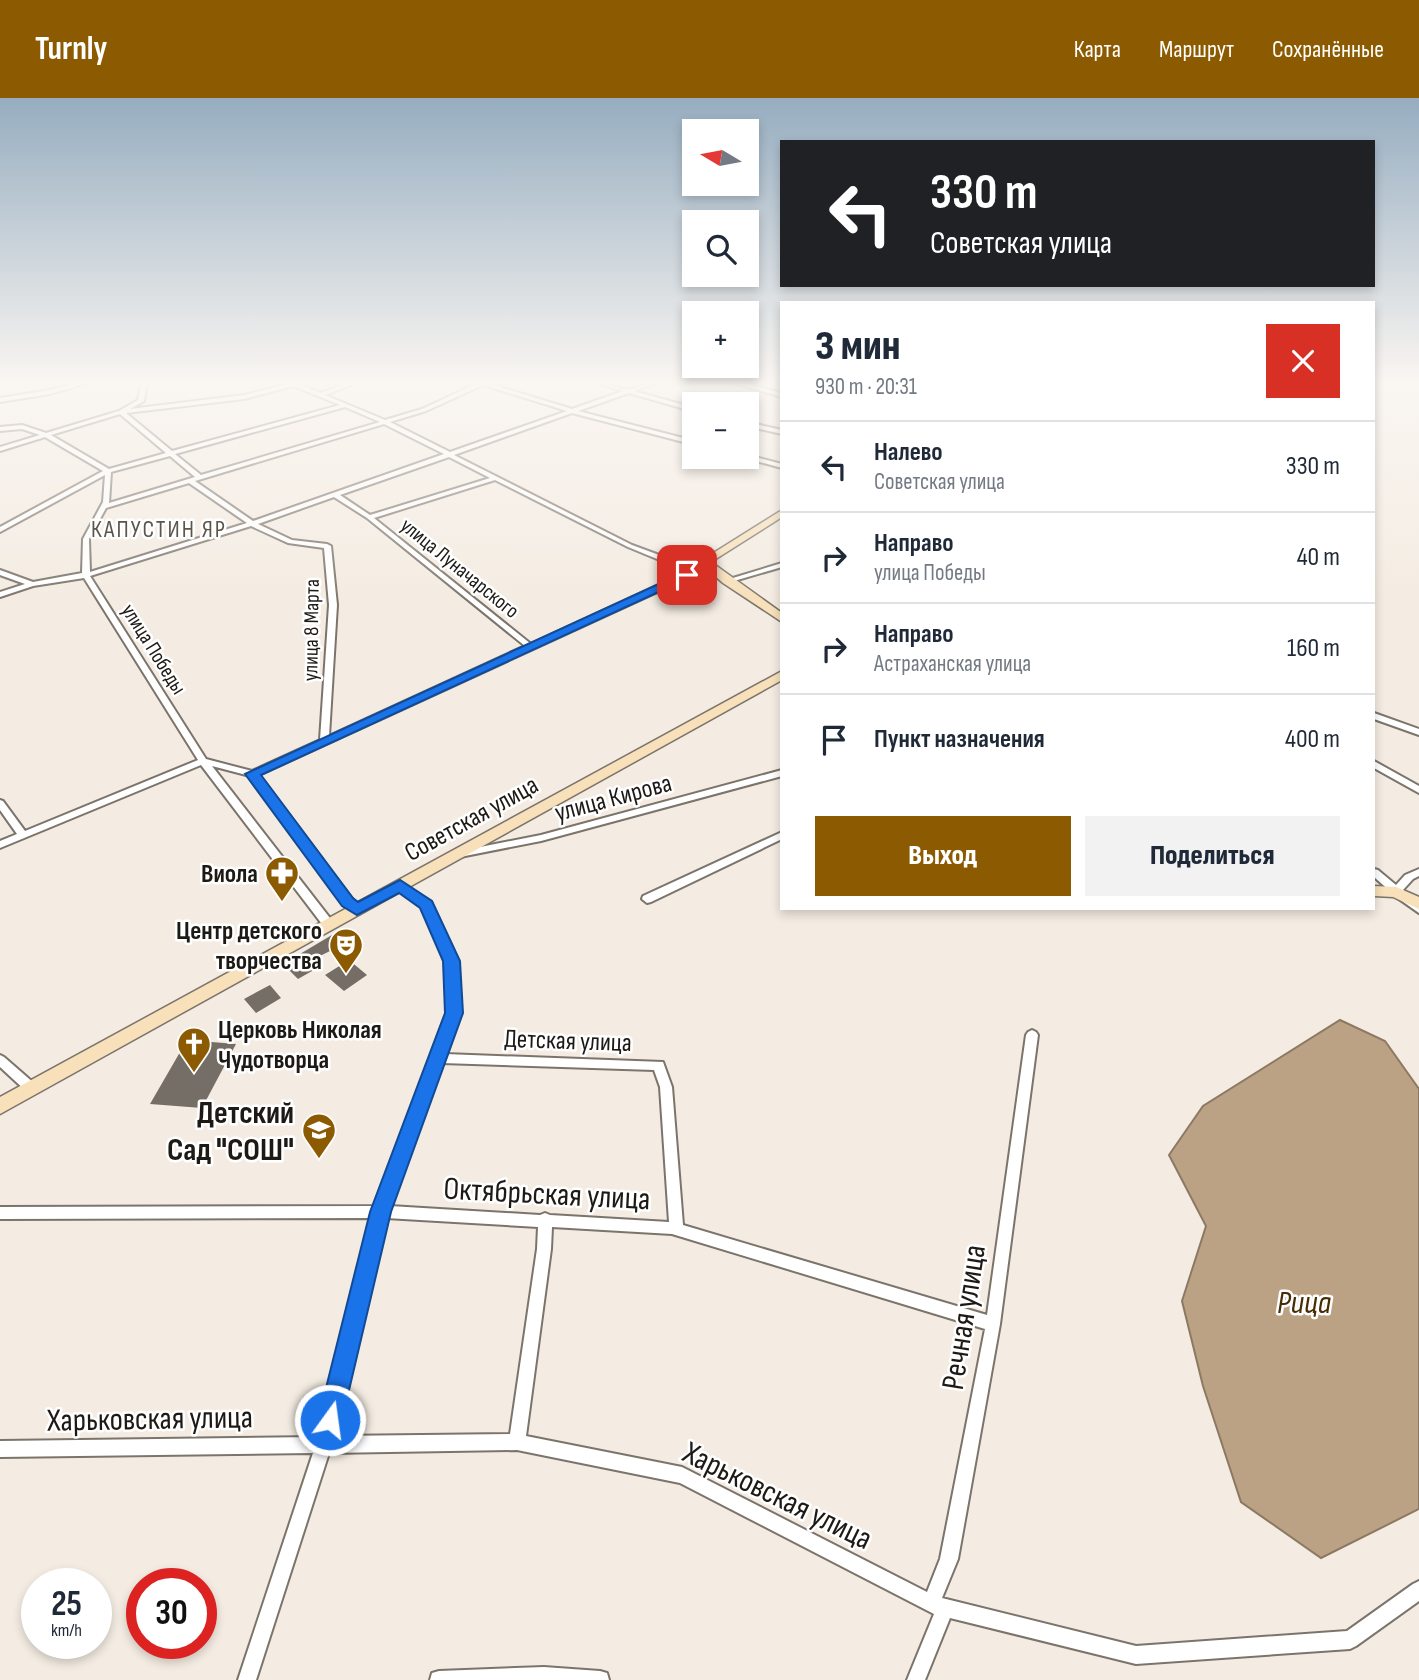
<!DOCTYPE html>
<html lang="ru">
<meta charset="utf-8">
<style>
:root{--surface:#fff;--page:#f2f2f3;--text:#1f2937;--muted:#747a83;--line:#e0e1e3;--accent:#8b5a01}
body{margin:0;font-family:"Sofia Sans Condensed",sans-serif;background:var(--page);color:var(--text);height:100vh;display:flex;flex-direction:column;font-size:26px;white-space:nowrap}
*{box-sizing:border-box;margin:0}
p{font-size:23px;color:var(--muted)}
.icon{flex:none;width:38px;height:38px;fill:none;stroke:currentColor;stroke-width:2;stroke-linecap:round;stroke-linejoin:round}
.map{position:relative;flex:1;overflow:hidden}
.drawer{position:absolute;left:780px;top:203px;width:595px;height:609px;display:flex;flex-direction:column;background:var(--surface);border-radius:0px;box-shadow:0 4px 10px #0003}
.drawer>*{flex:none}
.top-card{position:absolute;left:780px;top:42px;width:595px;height:147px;border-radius:0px;box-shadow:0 4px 10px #0003;background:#202124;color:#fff;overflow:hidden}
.needle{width:46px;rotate:280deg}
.controls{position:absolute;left:682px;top:21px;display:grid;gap:14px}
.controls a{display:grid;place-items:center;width:77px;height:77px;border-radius:0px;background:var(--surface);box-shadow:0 4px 10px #0003;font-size:35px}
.speed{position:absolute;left:21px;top:1470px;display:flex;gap:14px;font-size:35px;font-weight:700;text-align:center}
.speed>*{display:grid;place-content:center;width:91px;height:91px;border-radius:50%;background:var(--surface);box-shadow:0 4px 10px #0003;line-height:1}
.speed small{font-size:18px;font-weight:400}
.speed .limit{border:10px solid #d22;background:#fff;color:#111}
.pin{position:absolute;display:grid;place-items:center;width:60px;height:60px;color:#fff;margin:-30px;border-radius:14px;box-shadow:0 4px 10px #0006}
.me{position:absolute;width:77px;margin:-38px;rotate:14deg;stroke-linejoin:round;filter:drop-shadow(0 0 5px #0008)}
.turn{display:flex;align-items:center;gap:24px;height:147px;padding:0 35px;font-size:32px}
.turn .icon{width:91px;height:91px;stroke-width:2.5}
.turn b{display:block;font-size:49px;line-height:60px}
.round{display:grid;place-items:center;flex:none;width:74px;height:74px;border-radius:0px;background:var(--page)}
.head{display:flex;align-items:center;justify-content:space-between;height:119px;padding:0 35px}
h1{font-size:42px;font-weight:800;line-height:52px}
.action{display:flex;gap:14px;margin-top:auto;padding:14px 35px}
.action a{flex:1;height:80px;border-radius:0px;background:var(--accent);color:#fff;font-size:28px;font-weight:800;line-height:80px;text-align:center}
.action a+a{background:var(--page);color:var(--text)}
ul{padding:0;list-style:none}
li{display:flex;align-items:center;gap:21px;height:91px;padding:0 35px;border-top:2px solid var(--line)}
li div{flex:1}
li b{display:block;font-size:26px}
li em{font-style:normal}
header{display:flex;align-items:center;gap:42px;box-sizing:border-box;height:98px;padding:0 35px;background:var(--accent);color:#fff}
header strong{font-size:33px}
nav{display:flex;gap:38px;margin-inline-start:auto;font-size:24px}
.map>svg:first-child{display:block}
.water{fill:#bba284;stroke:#8c7963;stroke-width:2}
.building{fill:#756e66}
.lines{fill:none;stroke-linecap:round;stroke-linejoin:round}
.street-casing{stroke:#7b746b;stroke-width:4}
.secondary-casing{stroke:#7b746b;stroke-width:3}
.street{fill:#fff;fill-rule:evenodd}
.secondary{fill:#f7e0ba;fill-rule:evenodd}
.route{fill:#1a73e8;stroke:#114b97;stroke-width:2}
.labels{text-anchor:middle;stroke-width:5;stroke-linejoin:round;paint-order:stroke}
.far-street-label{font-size:21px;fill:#1d1a16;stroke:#fff}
.far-quarter-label{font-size:24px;letter-spacing:2px;fill:#5b554c;stroke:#fff}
.street-label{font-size:26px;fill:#1d1a16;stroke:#fff}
.poi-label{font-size:26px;font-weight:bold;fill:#1d1a16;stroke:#fff;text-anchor:end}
.near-poi-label{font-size:32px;font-weight:bold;fill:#1d1a16;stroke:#fff;text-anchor:end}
.near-street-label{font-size:32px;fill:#1d1a16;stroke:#fff}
.near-water-label{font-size:33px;font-style:italic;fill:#462d05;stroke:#fff}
</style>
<header>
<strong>Turnly</strong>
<nav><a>Карта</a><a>Маршрут</a><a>Сохранённые</a></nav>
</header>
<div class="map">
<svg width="1419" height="1582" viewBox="0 0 1419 1582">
<rect width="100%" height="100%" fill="#f4ece2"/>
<path class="water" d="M1340,922L1385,943L1419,991V1411L1321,1460L1241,1404L1203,1288L1182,1203L1206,1128L1169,1057L1203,1008Z"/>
<path class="building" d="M337,834L348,844L312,862L319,869L298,881L283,866Z
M349,862L367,877L344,893L325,877Z
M270,887L281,900L256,915L244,901Z
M187,942L236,946L202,1010L150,1006Z"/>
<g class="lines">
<g class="street-casing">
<path id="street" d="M79,285H87L50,296L0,304V300L50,292Z
M141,285H147L144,303L130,311L244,297L288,286L287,285H297L320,295L349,285H356L325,297L385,322L422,311L478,285H487L572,311L623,293L597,285C608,285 616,290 626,291C635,292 645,285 655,285L634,293L695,310V314L629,295L578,313L695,343V347L572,315L454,357L632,447L678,464L704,462L708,464L690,479L259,677L352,801L362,811L361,814H353L344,807L250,678L212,668L333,824L334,827L333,830H325L201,667L0,750V743L17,736L0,712V702L3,703L25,733L198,662L84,480L33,488L0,499V494L25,486L0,477V472L33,484L82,475L83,441L103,404L105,377L0,434V429L103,373L45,339L0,353V349L40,337L22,331L0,333V329L22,327L46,335L119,313L138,302ZM483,287L567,313L450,354L390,324L426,313ZM293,288L340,307L172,353L126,315L244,301ZM345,309L380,324L201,377L175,356ZM120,316L166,355L109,371L51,337ZM384,326L444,356L253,423L195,383ZM170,358L195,379L109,405L111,374ZM449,359L490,380L370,417L340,397ZM495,382L628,449L674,468L695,467L684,475L531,546L374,420ZM189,385L247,425L90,474L89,441L106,410ZM334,399L367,420L525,548L329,638L337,507L331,448L327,446L292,442L258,426ZM251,428L288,445L324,450L329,507L320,642L252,673L206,661L90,478Z
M733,285H741L782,295V299Z
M747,324L782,332V336L747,328Z
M747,357L782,366V370L745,360L744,359H747Z
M782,465V469L727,485L723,483Z
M1374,615L1419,631V637L1374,621Z
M1374,663L1419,688V695L1374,670Z
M782,672V678L541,743L460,759L455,756L460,753L541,737Z
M782,734V741L651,804L647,805L642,801L643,798Z
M1374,771L1378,772L1396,787L1405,777L1419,771V778L1413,781L1403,792L1419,805V815L1392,796L1391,794L1374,779Z
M400,784L431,804L458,863L460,915L445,956L663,964L672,989L683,1127L987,1217L1026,937L1028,934L1032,932L1036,934L1038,937L1000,1226L958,1461L942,1500L1136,1548L1347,1533L1413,1486L1419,1483V1503L1356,1548L1350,1551L1136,1566L950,1520L925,1582H907L934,1516L680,1385L517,1352L329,1355L256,1582H238L313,1355L0,1359V1343L317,1339L373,1120L0,1121V1109L376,1108L448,915L446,863L423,809L396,789L395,787L396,785ZM442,965L654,972L660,989L669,1124L550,1117L545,1115L540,1117L390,1108ZM386,1120L538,1129L537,1151L510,1336L333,1338ZM552,1129L672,1136L985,1231L940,1461L927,1494L682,1369L526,1338L551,1151Z
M0,957L4,959L35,986L37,990L35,994L31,995L27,994L0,969Z
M544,1569L600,1573L607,1575L609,1582H430L432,1575L439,1573Z"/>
</g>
<g class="secondary-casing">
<path id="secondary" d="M782,412V419L711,464L782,515V524L723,485L699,464Z
M782,573V582L0,1016V999Z
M1374,788L1396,789L1419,799V811L1393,799L1374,798Z"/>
</g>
<use href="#street" class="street"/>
<use href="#secondary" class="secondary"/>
</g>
<linearGradient id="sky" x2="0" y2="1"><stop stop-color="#96adc0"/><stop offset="0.56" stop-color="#faf6f2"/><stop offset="1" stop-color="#faf6f2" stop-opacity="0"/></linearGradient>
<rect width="1419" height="506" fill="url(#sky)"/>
<path class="route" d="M687,473L691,474V479L261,677L353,800L358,804L400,782L432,803L460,863L463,915L391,1114L342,1322L338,1330L330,1334L321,1330L318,1322L370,1114L445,915L443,863L420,810L399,795L357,817L342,808L245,676Z"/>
<defs>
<g id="pharmacy-pin" transform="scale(1.75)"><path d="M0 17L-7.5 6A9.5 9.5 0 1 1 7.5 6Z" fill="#8b5a01" stroke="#fff"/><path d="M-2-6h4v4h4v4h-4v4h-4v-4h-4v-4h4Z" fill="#fff"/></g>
<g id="theatre-pin" transform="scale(1.75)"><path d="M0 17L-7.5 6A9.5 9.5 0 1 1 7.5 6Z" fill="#8b5a01" stroke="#fff"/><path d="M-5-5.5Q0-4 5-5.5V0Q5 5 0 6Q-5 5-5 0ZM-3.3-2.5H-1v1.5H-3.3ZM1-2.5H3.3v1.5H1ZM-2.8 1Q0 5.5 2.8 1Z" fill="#fff"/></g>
<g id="church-pin" transform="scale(1.75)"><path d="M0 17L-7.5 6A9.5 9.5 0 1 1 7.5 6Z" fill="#8b5a01" stroke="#fff"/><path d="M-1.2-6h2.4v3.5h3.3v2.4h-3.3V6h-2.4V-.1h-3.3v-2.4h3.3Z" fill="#fff"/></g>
<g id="school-pin" transform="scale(1.75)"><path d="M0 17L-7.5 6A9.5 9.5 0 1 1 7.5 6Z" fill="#8b5a01" stroke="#fff"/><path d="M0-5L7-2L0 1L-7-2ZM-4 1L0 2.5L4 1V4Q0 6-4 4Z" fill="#fff"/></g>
</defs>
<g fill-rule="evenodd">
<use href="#pharmacy-pin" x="282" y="775"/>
<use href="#theatre-pin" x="346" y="847"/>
<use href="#church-pin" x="194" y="946"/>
<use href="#school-pin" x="319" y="1032"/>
</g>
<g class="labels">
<g class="far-street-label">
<text transform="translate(460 470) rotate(39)" y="7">улица Луначарского</text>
<text transform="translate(311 532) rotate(-89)" y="7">улица 8 Марта</text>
<text transform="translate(154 551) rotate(58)" y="7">улица Победы</text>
</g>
<g class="far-quarter-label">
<text x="159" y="439">КАПУСТИН ЯР</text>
</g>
<g class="street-label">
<text transform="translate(613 699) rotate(-15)" y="9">улица Кирова</text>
<text transform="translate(471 720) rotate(-29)" y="9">Советская улица</text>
<text transform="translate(568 942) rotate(2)" y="9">Детская улица</text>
</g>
<g class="poi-label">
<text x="258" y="784">Виола</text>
<text x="322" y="841">Центр детского<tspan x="322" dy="30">творчества</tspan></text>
<text x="218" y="940" text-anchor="start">Церковь Николая<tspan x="218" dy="30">Чудотворца</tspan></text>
</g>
<g class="near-poi-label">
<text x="294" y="1025">Детский<tspan x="294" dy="37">Сад "СОШ"</tspan></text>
</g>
<g class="near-street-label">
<text transform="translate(547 1095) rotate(3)" y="11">Октябрьская улица</text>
<text transform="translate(963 1219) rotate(-81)" y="11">Речная улица</text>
<text transform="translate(150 1320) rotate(-1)" y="11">Харьковская улица</text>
<text transform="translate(778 1397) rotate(26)" y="11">Харьковская улица</text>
</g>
<g class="near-water-label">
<text x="1304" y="1215">Рица</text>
</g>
</g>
</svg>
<div class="controls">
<a><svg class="needle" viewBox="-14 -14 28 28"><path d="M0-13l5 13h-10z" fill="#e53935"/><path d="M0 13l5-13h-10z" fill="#747a83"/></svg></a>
<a><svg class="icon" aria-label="search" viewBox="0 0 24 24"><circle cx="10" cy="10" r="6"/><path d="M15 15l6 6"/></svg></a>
<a>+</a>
<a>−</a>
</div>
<div class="speed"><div>25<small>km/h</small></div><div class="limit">30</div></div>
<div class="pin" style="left:687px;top:477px;background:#d93025"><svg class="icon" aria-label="arrive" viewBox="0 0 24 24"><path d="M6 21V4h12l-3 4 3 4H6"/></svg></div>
<svg class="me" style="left:330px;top:1322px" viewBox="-20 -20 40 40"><circle r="17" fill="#1a73e8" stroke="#fff" stroke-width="3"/><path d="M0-11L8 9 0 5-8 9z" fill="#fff"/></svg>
<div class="top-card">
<div class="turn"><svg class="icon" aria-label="left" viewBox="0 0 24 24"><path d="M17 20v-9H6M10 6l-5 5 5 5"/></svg><div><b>330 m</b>Советская улица</div></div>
</div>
<section class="drawer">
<div class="head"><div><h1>3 мин</h1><p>930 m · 20:31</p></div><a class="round" style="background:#d93025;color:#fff"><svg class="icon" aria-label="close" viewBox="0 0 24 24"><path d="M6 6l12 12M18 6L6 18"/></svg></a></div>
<ul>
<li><svg class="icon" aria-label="left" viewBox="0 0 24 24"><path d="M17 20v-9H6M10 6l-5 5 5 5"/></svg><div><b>Налево</b><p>Советская улица</p></div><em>330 m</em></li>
<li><svg class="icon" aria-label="right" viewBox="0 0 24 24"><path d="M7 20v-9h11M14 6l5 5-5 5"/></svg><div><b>Направо</b><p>улица Победы</p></div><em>40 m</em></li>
<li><svg class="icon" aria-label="right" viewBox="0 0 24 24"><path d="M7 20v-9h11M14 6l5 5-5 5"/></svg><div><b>Направо</b><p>Астраханская улица</p></div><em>160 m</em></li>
<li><svg class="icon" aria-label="arrive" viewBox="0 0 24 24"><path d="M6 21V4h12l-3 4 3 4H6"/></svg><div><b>Пункт назначения</b></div><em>400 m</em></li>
</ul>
<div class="action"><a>Выход</a><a>Поделиться</a></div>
</section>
</div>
